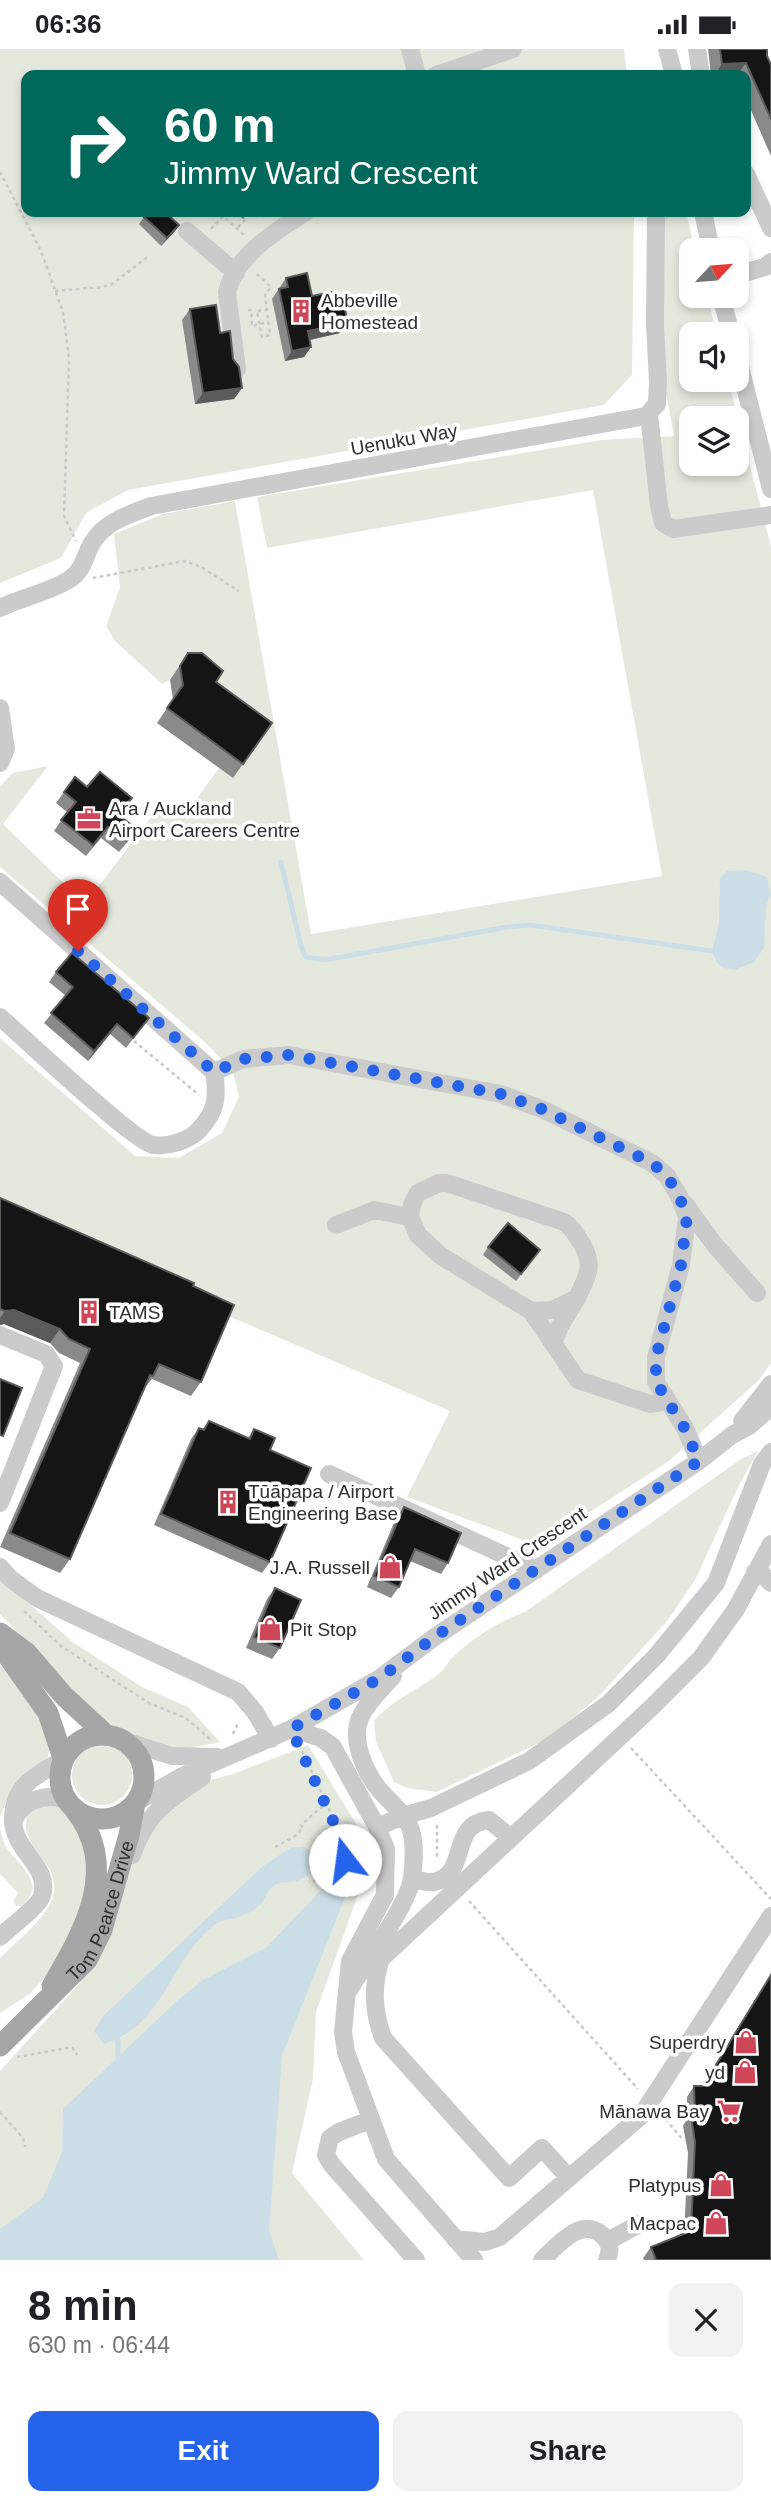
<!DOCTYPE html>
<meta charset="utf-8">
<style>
:root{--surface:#fff;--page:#f2f2f2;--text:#202124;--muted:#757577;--accent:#2563eb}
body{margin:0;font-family:Helvetica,sans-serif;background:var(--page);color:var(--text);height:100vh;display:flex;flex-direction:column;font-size:26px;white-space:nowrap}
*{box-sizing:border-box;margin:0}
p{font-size:23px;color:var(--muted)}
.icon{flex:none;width:38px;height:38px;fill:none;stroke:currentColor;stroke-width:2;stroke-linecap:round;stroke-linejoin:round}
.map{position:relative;height:2211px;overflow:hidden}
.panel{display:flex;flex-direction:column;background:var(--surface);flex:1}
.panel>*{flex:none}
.banner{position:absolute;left:21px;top:21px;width:730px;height:147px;border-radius:14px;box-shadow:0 4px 10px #0003;background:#00695c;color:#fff;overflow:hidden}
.needle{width:46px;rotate:64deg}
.fabs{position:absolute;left:679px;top:189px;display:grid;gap:14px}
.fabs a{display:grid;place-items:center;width:70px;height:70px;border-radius:14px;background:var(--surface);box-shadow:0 4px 10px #0003;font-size:35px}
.pin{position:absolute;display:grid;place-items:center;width:60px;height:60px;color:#fff;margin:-72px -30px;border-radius:50% 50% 50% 0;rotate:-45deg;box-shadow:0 0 7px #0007}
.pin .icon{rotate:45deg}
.me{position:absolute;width:77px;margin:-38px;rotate:345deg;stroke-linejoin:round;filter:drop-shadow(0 0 5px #0008)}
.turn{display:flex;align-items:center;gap:24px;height:147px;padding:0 28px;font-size:32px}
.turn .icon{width:91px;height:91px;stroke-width:2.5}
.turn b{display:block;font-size:49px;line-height:60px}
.round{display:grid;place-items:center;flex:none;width:74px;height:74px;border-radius:14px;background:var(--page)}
.headline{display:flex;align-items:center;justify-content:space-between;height:119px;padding:0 28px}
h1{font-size:42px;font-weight:600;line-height:52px}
.action{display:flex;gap:14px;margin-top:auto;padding:14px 28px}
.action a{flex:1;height:80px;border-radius:14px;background:var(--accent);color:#fff;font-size:28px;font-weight:600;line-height:80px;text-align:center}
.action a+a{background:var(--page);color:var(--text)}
.status{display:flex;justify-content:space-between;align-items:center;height:49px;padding:0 35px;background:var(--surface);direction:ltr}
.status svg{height:19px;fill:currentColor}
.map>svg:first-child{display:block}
.green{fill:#e5e9dd;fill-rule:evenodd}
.water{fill:#ccdee7}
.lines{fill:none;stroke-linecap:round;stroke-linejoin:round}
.stream{stroke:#ccdee7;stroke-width:5}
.path{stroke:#c8c8c8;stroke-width:2.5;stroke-dasharray:3.5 3.5;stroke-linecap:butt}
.minor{stroke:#cbcbcb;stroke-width:18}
.major{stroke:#a6a6a6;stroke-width:21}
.wall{fill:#8a8a8a}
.shaded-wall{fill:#5b5b5b}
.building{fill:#151515;stroke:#5b5b5b;stroke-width:2}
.route{stroke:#2563eb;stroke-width:12;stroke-dasharray:0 21.6}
.labels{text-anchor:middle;stroke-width:7;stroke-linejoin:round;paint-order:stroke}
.poi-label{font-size:19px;fill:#2e2e2e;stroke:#fff;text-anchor:end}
.street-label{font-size:19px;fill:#2e2e2e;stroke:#fff}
</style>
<div class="status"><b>06:36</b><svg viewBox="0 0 49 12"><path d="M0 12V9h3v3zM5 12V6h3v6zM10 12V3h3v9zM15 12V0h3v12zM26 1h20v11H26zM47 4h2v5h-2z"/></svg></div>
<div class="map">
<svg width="771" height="2211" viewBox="0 0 771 2211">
<rect width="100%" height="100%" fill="#fff"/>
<path class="green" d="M0,0H624L627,26H26V163H634L632,326L604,356L128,441L86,464L61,509L0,534Z
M662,163H686L695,201H691V247H707L717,285H691V331H728L771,498V1314L759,1331L669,1412L593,1461L534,1495L407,1448L450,1362L184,1248L0,1164V989L135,1107L179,1109L222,1084L239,1048L233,1023L206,994L0,818V738L12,724L48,717L3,775L85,855L161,755L183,768L219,719L233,729L178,619L170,631L162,635L115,592L106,577L120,538L114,485L163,465L235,452L311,885L662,827L593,441L267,499L257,448L602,391L674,387L664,333ZM691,369H737V415H691Z
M758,1402L739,1436L695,1531L668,1571L598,1648L551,1688L437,1743L407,1739L394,1733L376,1693L374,1672C393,1650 419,1641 441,1623C446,1618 449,1611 455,1606C473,1589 501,1571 525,1563L741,1410Z
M0,1529L74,1594L142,1638L188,1658L220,1693L180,1701L141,1690L103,1672L82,1654L0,1565Z
M0,1616L29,1645L51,1697L46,1713L10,1744L0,1768Z
M72 1726a30 30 0 1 1 60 0a30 30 0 1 1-60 0Z
M308,1696L367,1793L358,1846L316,1963L313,2030L292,2124L364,2211H0V2022L79,1935L106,1898L133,1810L161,1765L210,1731L233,1725Z
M42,1755L62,1758L71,1766L90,1811L81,1864L50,1922L31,1944L0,1964V1909C15,1894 43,1871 51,1853C68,1815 15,1799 28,1765Z
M0,1780C1,1785 3,1791 5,1796C17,1816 49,1834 21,1857H16L13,1852L18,1844L0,1825Z"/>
<path class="water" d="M745,821L767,828L771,846L766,857L764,899L754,913L734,921L724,919L717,914L712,902L719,873L720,829L727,822Z
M367,1793L282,2007L269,2181L279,2211H0V2180L43,2149L62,2103L63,2060L178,1951L203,1931L266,1899Z
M292,1798H305L317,1808V1820C310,1824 301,1832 293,1833C285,1834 281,1832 273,1837C267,1841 266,1849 262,1854C258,1858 249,1864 244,1866C234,1871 224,1869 214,1876C169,1912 165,1976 104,1995L94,1982L103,1967L263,1817Z"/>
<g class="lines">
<path class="stream" d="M281,813L301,897L306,908L325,911L507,878L530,876L712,902
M118,1991V2008"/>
<path class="path" d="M0,123L41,202L63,263L69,309L64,467L76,492
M218,163L223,167L229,163
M258,163L264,168
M238,178L252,163
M211,180L223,167L244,186
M257,225L271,238L265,246L270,286L262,288L257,262L266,261
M55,242L102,238L112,235L149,207
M248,261H251L252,277L268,273
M93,529L185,512L201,518L239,542
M134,992L199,1046
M24,1562L61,1597L149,1654L186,1669L210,1690
M233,1685L239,1672
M631,1699L771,1850
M302,1702L329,1760L346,1805C343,1821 325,1832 309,1833
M437,1776V1808
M275,1798L294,1788L303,1779L301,1776L326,1754
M469,1852L638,2040
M17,2008L72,1998L77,2006
M0,2063L23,2089L25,2098
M661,2065L684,2092"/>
<path class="minor" d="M410,0L417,26
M667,0L674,26
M697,0L701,26
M436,26L513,0
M746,125L771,179
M703,163L711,201
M187,182L236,224
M737,226L765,218L771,213
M721,247L731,285
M737,306L771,440
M237,320L227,243C235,207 277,181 306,163
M649,365L659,457L663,474L673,480L771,466
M0,559C20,549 53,542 70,530C83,522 85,506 92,494C104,473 130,465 151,457L646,367L657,355L658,333L655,276L656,163
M0,659L6,700L0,714
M0,833L214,1023C218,1048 217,1062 198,1082C188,1092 168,1098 153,1096C134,1093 22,987 0,968
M214,1023L243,1010L289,1006L501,1045L542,1060L652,1114L667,1127L679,1147L687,1168L681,1216L656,1308V1333L685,1379L699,1412
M439,1134H447L564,1173C573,1179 576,1186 582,1195C595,1218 587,1227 577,1249L552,1261L531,1262L441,1207L418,1186L410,1168L412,1155L418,1144Z
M685,1155L714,1195L757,1244
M336,1176L374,1161L410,1168
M531,1262L578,1331L650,1355L668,1352
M0,1286L46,1305L54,1317L0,1454
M553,1294L560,1277L577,1249
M742,1372L771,1335
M329,1425L536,1521
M0,1518L11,1530L37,1549L238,1643L255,1663L271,1690
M755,1523L762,1525L771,1534
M291,1680L321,1689L333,1698L377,1778L386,1800L385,1846L350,1912L343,1983L346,2003L386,2110L474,2211
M125,1692L172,1707L217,1708
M136,1753L183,1727L291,1680L380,1629L436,1587L699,1412L732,1386L749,1377L771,1358
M13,1774C20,1752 45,1743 65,1751
M377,1778L403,1767L431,1759L529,1712L608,1655L657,1606L716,1534L762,1415L771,1403
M132,1806C147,1763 166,1753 202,1728
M412,1830C418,1831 428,1834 434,1833C470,1825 448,1775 489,1771L510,1788
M0,1888C9,1879 39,1857 42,1847C51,1816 12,1802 13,1769C14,1735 36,1727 62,1711
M349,1941C364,1916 409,1854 412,1829C414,1813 416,1792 409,1776C402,1761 388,1752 378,1739C364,1721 351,1691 360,1669C367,1653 382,1640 393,1627
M370,2071L339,2083L330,2089L326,2106L332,2116L416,2211
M569,2129L542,2099L509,2129L383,1989C373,1961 372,1937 381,1910L652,1658L701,1609L736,1560L771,1495
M455,2190L485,2193L500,2188L641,2067L771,1867
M608,2192L639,2175
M542,2211C557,2197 581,2167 602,2186C611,2194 611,2201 607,2211"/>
<g class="major">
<path d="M0,1584L27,1604L64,1647L105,1685"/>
<path d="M0,1596L48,1664L63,1709"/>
<circle cx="102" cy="1728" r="42"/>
<path d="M52,1937C84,1882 121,1819 75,1761"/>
<path id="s1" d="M0,1997L87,1911L102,1881L129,1786L135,1754"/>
</g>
</g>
<path class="wall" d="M708,0H767V7L771,16V107L746,50V26H711Z
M235,163H249L243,170Z
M144,168L179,176L174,183L161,197L139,175Z
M286,229L312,247L340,284L310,291L311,298L304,308L285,312L272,250Z
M190,260L220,284L233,310L242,339L234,350L195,355L182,271Z
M188,604L216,633L272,674L233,729L157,674L173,650L170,631Z
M87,738L124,760L119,766L129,791L119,803L101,789L86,807L54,782L67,763L56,754L64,743Z
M56,923L149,969L126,999L110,985L88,1012L44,974L66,947L49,933Z
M0,1149L193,1237L201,1333L191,1347L152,1330L143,1341L70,1510L60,1524L0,1498L80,1314L59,1304L50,1294L4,1275L0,1276Z
M488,1198L535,1208L516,1232L483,1206Z
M209,1372L248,1389L254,1380L270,1401V1513L262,1524L154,1476L191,1390L199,1379L203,1380Z
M404,1458L448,1514L441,1525L410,1512L399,1538L391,1549L367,1538L396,1469Z
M275,1539L280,1599L272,1610L246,1599L267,1550Z
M771,1925V2211H644L643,2209L651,2198L684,2185L688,2104L683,2077L687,2070V2048L694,2037H702Z"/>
<path class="shaded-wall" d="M746,14L737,26H714L722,15Z
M179,176L174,183L161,197L167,189Z
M348,274L340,284L300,293L308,282Z
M311,298L304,308L285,312L292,302Z
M242,339L234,350L195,355L203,344Z
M117,975L110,985L88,1012L94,1002Z
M14,1261L60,1280L50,1294L4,1275L0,1276V1269L5,1262Z"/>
<path class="building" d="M720,0H767V7L771,16V70L746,14L722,15Z
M150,163H165L179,176L167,189L144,168Z
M307,224L312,247L332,243L336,257L344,256L348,274L308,282L311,298L292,302L279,240L288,238L286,229Z
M216,256L220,284L230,282L233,310L239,318L242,339L203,344L190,260Z
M188,604H202L223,622L216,633L272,674L243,715L167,659L183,636L180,617Z
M100,723L132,749L118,765L136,780L126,792L108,778L93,796L61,771L76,753L64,743L75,728L87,738Z
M72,904L149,969L133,989L117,975L94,1002L51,964L73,938L56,923Z
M0,1149L194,1234L193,1237L234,1256L201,1333L159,1315L153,1327L150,1326L70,1510L10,1484L90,1300L69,1290L60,1280L14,1261L5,1262L0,1260Z
M508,1174L540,1201L521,1225L488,1198Z
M0,1330L22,1339L3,1387L0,1386Z
M209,1372L250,1390L254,1380L275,1389L270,1401L311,1419L270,1513L161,1465L199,1379L204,1381Z
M404,1458L461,1484L448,1514L415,1500L399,1538L374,1527Z
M275,1539L301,1551L280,1599L254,1588Z
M771,1926V2211H656L651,2198L691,2182L695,2093L691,2066L695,2065L694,2037H703Z"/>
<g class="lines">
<path class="route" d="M78,902L214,1023L243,1010L289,1006L501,1045L542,1060L652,1114L667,1127L679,1147L687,1168L681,1216L656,1308V1333L685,1380L699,1412L436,1587L380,1629L291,1680L345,1798V1811"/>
</g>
<defs>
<g id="building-bare" transform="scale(1.89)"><path d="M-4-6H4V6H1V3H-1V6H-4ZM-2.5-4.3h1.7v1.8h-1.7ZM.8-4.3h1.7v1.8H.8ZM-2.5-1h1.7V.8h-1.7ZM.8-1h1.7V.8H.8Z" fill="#cf4659" stroke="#fff" stroke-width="2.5" paint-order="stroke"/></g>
<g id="office-bare" transform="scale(1.89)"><path d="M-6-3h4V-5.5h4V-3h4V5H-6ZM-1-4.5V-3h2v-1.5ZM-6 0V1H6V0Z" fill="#cf4659" stroke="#fff" stroke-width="2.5" paint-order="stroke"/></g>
<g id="shop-bare" transform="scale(1.89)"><path d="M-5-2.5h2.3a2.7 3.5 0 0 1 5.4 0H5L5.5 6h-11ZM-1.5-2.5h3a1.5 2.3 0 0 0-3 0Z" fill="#cf4659" stroke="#fff" stroke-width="2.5" paint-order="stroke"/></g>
<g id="supermarket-bare" transform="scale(1.89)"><path d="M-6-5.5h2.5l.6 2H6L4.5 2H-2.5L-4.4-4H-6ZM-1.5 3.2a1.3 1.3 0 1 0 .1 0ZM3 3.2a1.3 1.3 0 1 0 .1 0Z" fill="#cf4659" stroke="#fff" stroke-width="2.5" paint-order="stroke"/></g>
</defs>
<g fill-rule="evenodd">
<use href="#building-bare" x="301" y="262"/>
<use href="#office-bare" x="89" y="770"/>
<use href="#building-bare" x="89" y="1263"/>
<use href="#building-bare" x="228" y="1453"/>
<use href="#shop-bare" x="390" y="1518"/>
<use href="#shop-bare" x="270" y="1580"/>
<use href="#shop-bare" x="746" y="1993"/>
<use href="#shop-bare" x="745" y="2023"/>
<use href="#supermarket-bare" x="729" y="2062"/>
<use href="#shop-bare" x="721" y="2136"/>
<use href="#shop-bare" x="716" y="2174"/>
</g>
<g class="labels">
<g class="poi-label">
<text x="321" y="258" text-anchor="start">Abbeville<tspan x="321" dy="22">Homestead</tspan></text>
<text x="109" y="766" text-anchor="start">Ara / Auckland<tspan x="109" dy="22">Airport Careers Centre</tspan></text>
<text x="109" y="1270" text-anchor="start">TAMS</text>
<text x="248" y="1449" text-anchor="start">Tūāpapa / Airport<tspan x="248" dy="22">Engineering Base</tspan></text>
<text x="370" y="1525">J.A. Russell</text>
<text x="290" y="1587" text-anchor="start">Pit Stop</text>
<text x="726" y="2000">Superdry</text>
<text x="725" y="2030">yd</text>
<text x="709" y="2069">Mānawa Bay</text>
<text x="701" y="2143">Platypus</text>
<text x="696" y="2181">Macpac</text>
</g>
<g class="street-label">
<text transform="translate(404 390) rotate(-10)" y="7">Uenuku Way</text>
<text transform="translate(507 1514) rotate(-34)" y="7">Jimmy Ward Crescent</text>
<text dy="7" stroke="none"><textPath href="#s1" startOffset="173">Tom Pearce Drive</textPath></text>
</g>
</g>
</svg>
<div class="fabs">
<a><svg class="needle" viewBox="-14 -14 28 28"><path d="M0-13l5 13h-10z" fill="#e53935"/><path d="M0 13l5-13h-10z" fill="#757577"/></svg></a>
<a><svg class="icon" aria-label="sound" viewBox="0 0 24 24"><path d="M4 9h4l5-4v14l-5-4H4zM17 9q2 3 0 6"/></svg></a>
<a><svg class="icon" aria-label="layers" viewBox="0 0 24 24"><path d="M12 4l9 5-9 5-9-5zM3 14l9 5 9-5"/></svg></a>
</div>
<div class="pin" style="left:78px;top:902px;background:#d93025"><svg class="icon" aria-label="arrive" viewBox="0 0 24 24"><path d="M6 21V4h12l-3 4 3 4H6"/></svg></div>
<svg class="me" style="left:345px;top:1811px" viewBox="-20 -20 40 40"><circle r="19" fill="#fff"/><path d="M0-13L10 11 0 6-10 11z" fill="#2563eb"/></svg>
<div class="banner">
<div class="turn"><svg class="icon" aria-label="right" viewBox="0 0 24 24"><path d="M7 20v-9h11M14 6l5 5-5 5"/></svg><div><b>60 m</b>Jimmy Ward Crescent</div></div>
</div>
</div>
<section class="panel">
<div class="headline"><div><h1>8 min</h1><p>630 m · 06:44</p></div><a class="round"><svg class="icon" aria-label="close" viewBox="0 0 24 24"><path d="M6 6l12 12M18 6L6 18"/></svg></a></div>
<div class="action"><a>Exit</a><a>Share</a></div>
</section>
